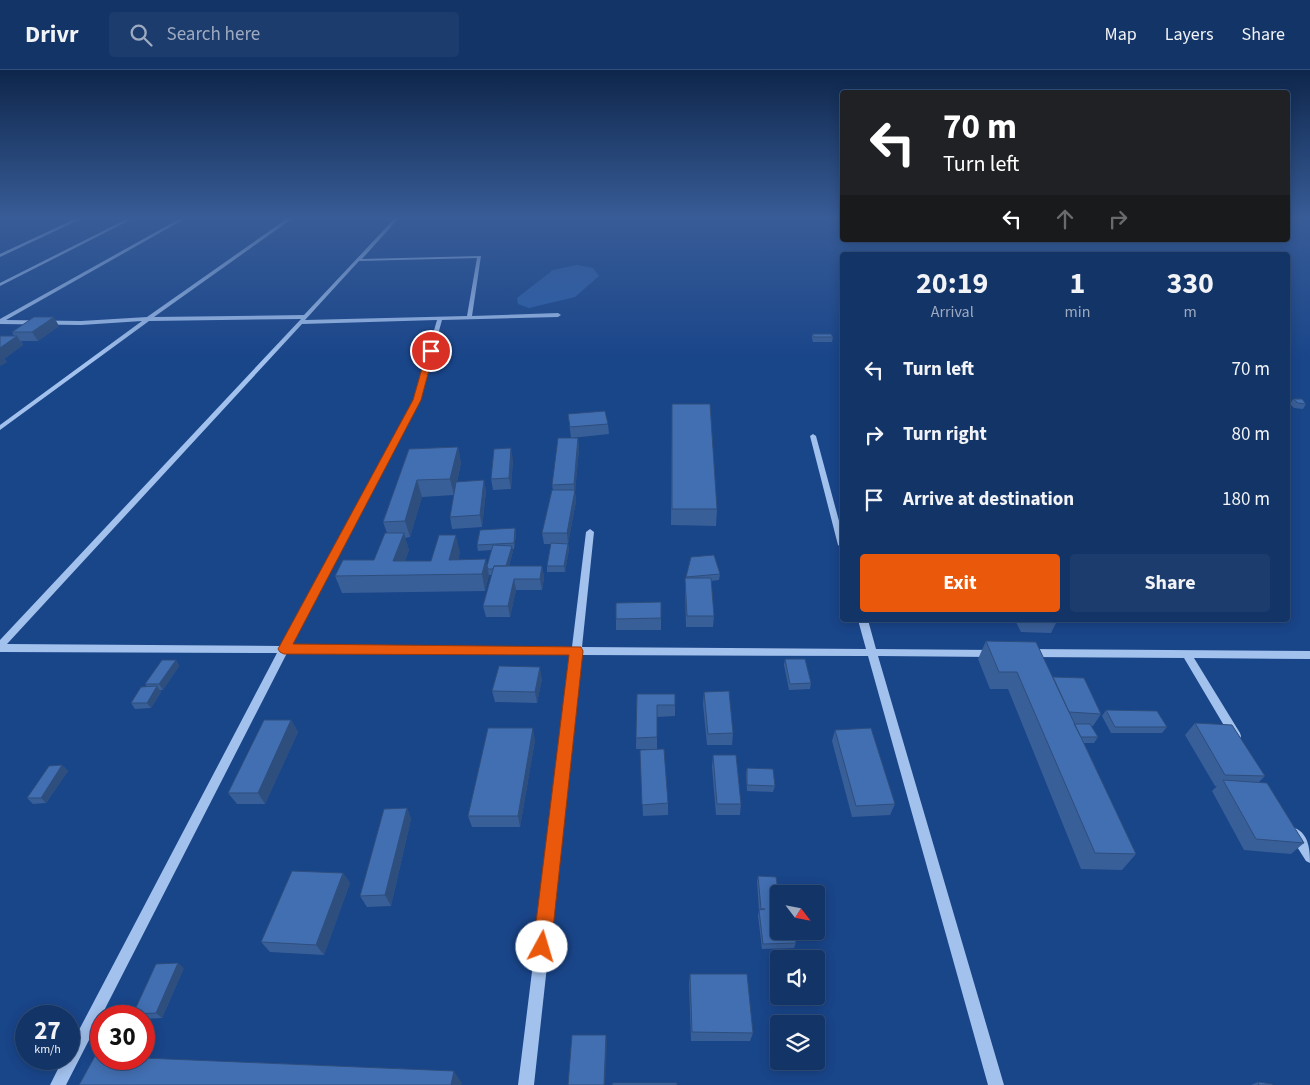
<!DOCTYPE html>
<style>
:root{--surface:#133467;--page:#1c3c6d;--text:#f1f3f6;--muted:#9daac0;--line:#324f7b;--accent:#ea580c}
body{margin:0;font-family:"Source Sans 3",sans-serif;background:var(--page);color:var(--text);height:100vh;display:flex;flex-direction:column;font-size:19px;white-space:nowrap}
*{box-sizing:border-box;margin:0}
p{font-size:16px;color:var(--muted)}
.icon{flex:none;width:28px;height:28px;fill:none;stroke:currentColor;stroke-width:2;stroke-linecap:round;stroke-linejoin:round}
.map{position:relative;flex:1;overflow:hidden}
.panel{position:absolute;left:840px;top:182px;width:450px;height:370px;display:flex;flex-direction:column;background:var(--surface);border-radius:5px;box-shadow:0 2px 12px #0003,0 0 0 1px var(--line)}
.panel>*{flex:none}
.top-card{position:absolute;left:840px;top:20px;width:450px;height:152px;border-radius:5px;box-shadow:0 2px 12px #0003,0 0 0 1px var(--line);background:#202124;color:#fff;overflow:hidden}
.needle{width:32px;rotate:122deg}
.tools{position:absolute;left:770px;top:815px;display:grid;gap:10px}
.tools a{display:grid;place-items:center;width:55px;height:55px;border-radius:5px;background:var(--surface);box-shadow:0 2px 12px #0003,0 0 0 1px var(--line);font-size:25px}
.speed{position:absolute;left:15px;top:935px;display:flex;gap:10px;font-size:25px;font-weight:700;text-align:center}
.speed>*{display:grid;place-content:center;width:65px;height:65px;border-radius:50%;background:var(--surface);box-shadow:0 2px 12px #0003,0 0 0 1px var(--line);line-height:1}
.speed small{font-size:12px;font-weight:400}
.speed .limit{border:8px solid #d22;background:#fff;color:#111}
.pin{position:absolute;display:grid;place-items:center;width:42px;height:42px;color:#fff;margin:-21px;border:2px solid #fff;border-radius:50%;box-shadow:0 1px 5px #0007}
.me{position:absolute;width:55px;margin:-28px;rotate:6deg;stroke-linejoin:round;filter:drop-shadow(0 0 4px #0008)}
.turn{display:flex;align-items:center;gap:18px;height:105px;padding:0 20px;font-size:22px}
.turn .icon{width:65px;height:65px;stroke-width:2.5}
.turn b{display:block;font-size:35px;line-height:42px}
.lanes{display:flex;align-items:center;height:48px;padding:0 20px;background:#0003;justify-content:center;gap:25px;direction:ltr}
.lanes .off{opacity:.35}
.eta{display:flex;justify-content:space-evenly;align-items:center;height:85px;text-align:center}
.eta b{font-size:30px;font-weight:700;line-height:35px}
.cta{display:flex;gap:10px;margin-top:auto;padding:10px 20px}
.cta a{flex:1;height:58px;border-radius:5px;background:var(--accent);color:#fff;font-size:20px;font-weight:700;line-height:58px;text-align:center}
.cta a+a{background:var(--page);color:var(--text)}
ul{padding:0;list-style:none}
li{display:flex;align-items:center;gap:15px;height:65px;padding:0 20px}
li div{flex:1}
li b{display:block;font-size:19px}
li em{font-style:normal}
header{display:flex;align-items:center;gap:30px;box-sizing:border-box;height:70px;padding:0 25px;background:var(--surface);border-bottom:1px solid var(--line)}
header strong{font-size:24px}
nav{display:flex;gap:28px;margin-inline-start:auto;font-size:18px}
.search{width:350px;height:45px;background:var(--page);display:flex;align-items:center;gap:12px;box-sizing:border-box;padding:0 18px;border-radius:5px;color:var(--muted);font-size:19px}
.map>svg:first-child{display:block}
.green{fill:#2c5ea8}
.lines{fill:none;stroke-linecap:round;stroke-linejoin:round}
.minor{fill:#a2c1ed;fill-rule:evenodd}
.wall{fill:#395f99}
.shaded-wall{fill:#2e4e7d}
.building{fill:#426fb2;stroke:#2e4e7d}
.route{fill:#ea580c;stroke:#983908}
</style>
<header>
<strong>Drivr</strong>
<div class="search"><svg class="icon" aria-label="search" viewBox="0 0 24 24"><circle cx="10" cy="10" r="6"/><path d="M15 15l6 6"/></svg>Search here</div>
<nav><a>Map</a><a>Layers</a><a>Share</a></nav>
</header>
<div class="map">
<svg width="1310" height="1015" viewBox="0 0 1310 1015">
<rect width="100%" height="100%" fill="#194589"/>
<path class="green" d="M577,195L593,198L599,206L575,227L529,238L518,234L517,228L553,200Z"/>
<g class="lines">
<path class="minor" d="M77,148H83L0,187V184Z
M129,148H134L0,216V213Z
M181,148H186L6,250L81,251L147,247L288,148H293L154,247L304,245L395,148H399L362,189L481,186L472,246L558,243L561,245L558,247L442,250L420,330L291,576L572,577L586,462L590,459L594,462L582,577L866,579L858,550H868L876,579L995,580L997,583L995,586L992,587L878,586L1004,1015H988L868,586L581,585L534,1015H518L571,585L287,583L66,1015H50L63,989H69V979L277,583L0,582V570L301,249L149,251L0,360V355L142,251L81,255L0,254V249ZM477,188L467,246L305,250L359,191ZM437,250L414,330L281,576L7,574L302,254Z
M813,364L816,366L842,462V478L838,475L810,366Z
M1030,579L1310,581V589L1194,588L1240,663L1241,666L1240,669L1236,671L1232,669L1184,588L1030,587L1027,586L1025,583L1027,580Z
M1295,758C1309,764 1310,780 1310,793L1306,791L1289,764L1291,760Z"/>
</g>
<path class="wall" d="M59,256L38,271H21L23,275L4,289L7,292L0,296L14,266L12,262Z
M812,264L833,267L832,272H813L812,268Z
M1293,329L1306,334L1303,339L1294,338L1290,334Z
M672,334L717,439L716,456L671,455Z
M568,344L608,354L609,364L571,368Z
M578,368L579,379L575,422L576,431L568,474L569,479L565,502H547V496L551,474H544L542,463L553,420L552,415Z
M458,377L461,393L457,412L484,410L486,421L482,457L452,459L450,447L454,425L422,427L410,467L405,468L409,480L405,491H431L460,482L458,490L487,496L492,480L478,481L477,475L515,458L516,464L514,479H512L513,481L509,496H542L544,508L542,520H516L510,547H486L483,536L492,505H489L485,521L342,523L335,506L374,490L387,463L383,452L409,379Z
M513,389L511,419L493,420L491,409Z
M691,487L720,504L719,510L711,511L714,546L713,557H686L685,520V508H686Z
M661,532V560H616V549Z
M1015,550H1057V551L1051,563L1021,562Z
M986,571L1053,607L1101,644L1093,656H1091L1098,667L1094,673H1084L1136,784L1122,800L1081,799L1008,619H990L978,589Z
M785,589L811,613L810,619L789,620L784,595Z
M176,590L179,596L163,620H160L161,622L151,638L135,639L131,633L147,617L145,614Z
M542,609L537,633L495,632L492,621Z
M704,622L733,663L732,675H707L703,634Z
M637,624L675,635V646L657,647V679H636Z
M1106,640L1167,657L1162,663H1111L1102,646Z
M291,650L298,662L265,734H237L228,723Z
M1195,653L1265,706L1259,712L1304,773L1291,784L1244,780L1212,721L1217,716H1215L1185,665Z
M835,660L895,734L890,745L852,747L832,671Z
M535,670L520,757H472L468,746Z
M640,680L668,733V745L643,746Z
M713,685L741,734L740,745H716L712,697Z
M62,695L68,701L46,733L33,734L27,728Z
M747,698L775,716L773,722L747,721L746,704Z
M407,738L411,749L391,836L367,837L360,826Z
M343,803L350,813L324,885L270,882L261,872Z
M758,806L779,861L796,873L794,878L762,879L758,846L759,840L757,812Z
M184,898L162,948L144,949V946H135L133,944Z
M690,904L753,963L750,971H691L689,914Z
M1258,1012L1273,1015H1251Z"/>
<path class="shaded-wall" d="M54,247L59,256L38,271L32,262Z
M17,266L23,275L4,289L7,292L0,296V278Z
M578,368L579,379L575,422L576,431L568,474L567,463L574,422V414Z
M458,377L461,393L454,425L450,409Z
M511,378L513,389L511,419L509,408Z
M417,410L422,427L410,467L405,451Z
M484,410L486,421L482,457L480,445Z
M515,458L516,464L514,479V473Z
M404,463L409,480L400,505L393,491Z
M456,465L460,482L454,504L449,490Z
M568,474L569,479L565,502L564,496Z
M512,476L513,481L506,505L505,499Z
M486,489L489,506L485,521L482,504Z
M542,496L544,508L542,520L540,509Z
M514,509L516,520L510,547L508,536Z
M176,590L179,596L163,620L159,614Z
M540,597L542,609L537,633L535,622Z
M157,616L161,622L151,638L147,633Z
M291,650L298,662L265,734L258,723Z
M533,658L535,670L520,757L518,746Z
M62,695L68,701L46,733L41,728Z
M407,738L411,749L391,836L385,825Z
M343,803L350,813L324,885L316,875Z
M178,893L184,898L162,948L156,943Z
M606,965L607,973L605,1015H604Z
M454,1001L462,1013L461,1015H451Z"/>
<path class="building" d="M34,247H54L32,262H12Z
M812,264H831L833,267H814Z
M0,266H17L0,278Z
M1293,329H1302L1306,334L1298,333Z
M672,334H710L717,439H672Z
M605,341L608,354L570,357L568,344Z
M558,368H578L574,414L552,415Z
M458,377L450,409L417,410L405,451L383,452L409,379Z
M511,378L509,408L491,409L494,379Z
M484,410L480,445L450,447L456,412Z
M552,420H575L567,463H542Z
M515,458L514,473L477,475L480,460Z
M385,463H404L393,491H431L439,465H456L449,490L486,489L482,504L335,506L343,490H374Z
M551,473L568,474L564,496H547Z
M493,475L512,476L506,496H494L493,499H488L487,496Z
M714,485L720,504L686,507L691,487Z
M494,496H542L540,509H514L508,536H483Z
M685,508H711L714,546H687Z
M661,532V548L616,549V533Z
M1028,550H1057V551Z
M986,571L1036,572L1136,784L1095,783L1017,602H999Z
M785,589H805L811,613L790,614Z
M162,590H176L159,614H145Z
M499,596L540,597L535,622L492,621Z
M1053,607L1084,608L1101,644L1069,642Z
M157,616L147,633H131L141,617Z
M729,621L733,663L708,664L704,622Z
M637,624H675V635H657V667L636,668Z
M1106,640L1157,641L1167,657H1115Z
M264,650H291L258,723H228Z
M1195,653L1232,655L1265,706L1225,705Z
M1074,654H1090L1098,667H1081Z
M488,658H533L518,746H468Z
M871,658L895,734L856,736L835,660Z
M664,679L668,733L642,735L640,680Z
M713,685H736L741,734H717Z
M62,695L41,728H27L49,696Z
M747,698L773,699L775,716L747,715Z
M1223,710L1267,713L1304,773L1256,769Z
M407,738L385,825L360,826L384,739Z
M292,801L343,803L316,875L261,872Z
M758,806L776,807L779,827V861H794L796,873L763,874L759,840L765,839H761Z
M178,893L156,943L133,944L156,894Z
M690,904H747L753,963L692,962Z
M572,965H606L604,1015H568Z
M95,986H101V989H144V988L454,1001L451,1015H79Z
M1258,1012L1272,1014L1273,1015H1259Z
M613,1013H677V1015H612Z"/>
<linearGradient id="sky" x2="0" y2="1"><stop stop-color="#0e264b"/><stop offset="0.51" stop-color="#385c97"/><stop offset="1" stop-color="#385c97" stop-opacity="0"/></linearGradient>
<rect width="1310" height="290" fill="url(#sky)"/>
<path class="route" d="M431,279L434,281L421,330L293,574L581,577L583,581L551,877L549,883L542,886L536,883L533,877L569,585L284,584L280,582L278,579L413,330L427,281Z"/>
</svg>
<div class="tools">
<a><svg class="needle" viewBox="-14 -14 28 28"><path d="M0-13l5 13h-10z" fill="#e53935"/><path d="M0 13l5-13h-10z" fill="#9daac0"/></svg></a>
<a><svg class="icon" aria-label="sound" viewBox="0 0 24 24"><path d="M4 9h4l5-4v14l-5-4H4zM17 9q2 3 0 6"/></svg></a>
<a><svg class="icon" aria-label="layers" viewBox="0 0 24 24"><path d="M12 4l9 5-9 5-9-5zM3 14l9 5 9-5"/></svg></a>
</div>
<div class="speed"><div>27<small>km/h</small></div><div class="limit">30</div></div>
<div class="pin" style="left:431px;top:281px;background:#d93025"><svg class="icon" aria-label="arrive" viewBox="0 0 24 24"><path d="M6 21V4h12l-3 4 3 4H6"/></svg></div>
<svg class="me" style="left:542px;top:877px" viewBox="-20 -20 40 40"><circle r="19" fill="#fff"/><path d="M0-13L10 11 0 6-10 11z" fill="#ea580c"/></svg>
<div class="top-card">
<div class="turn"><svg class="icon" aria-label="left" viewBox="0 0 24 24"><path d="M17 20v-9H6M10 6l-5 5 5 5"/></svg><div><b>70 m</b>Turn left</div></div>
<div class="lanes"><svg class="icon" aria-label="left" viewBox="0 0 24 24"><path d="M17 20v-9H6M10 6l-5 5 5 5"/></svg><svg class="icon off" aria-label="ahead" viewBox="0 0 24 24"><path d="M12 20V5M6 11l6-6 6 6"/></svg><svg class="icon off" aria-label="right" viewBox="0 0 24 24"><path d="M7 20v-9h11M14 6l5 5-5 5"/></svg></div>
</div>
<section class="panel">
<div class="eta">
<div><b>20:19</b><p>Arrival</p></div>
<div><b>1</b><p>min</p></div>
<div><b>330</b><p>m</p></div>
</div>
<ul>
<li><svg class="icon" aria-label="left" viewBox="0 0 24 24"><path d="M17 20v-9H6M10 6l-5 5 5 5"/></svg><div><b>Turn left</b></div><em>70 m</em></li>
<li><svg class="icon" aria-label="right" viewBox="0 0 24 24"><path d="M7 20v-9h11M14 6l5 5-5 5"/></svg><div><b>Turn right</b></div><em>80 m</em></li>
<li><svg class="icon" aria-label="arrive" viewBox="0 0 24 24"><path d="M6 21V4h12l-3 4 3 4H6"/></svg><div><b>Arrive at destination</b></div><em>180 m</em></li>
</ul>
<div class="cta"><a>Exit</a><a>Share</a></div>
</section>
</div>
